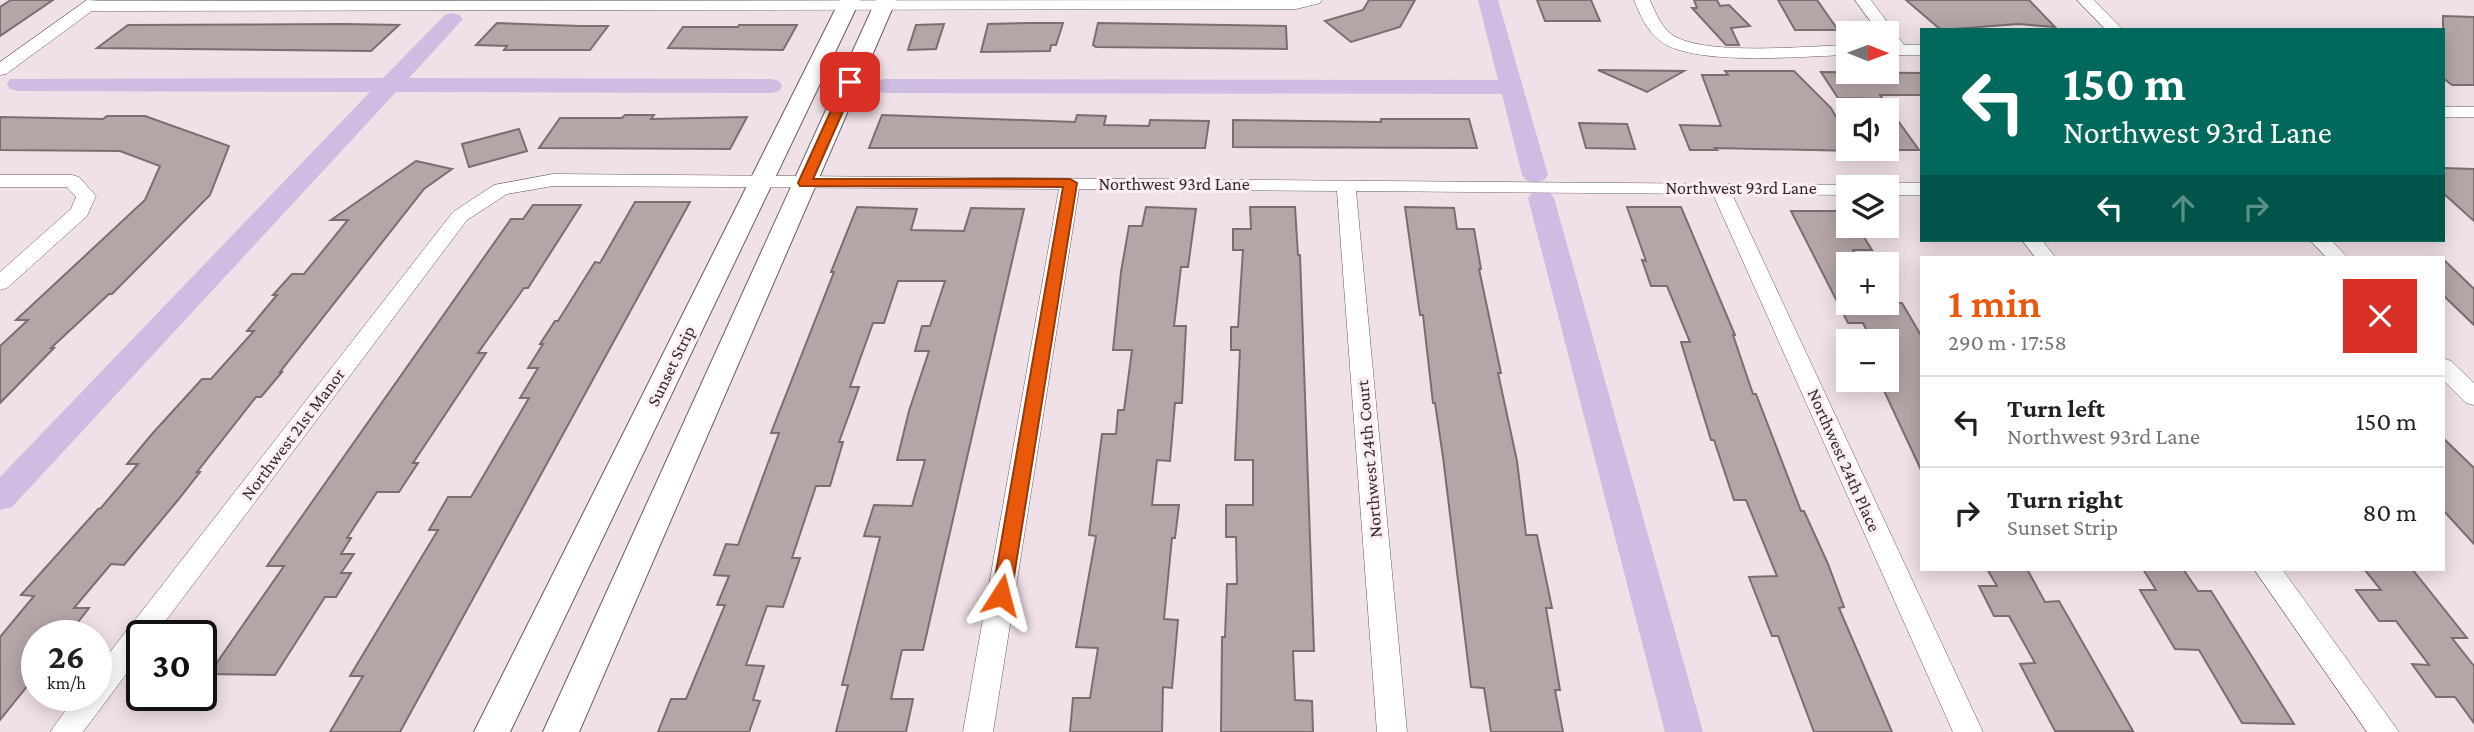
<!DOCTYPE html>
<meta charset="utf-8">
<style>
:root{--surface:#fff;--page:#f6f6f6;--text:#202124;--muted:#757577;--line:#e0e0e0;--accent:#ea580c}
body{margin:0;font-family:"Crimson Pro",serif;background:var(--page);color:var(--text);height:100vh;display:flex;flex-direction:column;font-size:26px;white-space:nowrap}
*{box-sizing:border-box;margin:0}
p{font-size:23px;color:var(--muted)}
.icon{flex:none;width:38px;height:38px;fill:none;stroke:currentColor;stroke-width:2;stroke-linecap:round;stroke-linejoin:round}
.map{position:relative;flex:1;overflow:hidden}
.side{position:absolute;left:1920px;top:256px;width:525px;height:315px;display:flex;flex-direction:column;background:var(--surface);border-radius:0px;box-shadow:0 4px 18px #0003}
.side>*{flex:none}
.top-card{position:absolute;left:1920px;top:28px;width:525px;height:214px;border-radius:0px;box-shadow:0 4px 18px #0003;background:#00695c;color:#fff;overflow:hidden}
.needle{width:46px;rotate:91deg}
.tools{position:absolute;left:1836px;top:21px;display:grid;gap:14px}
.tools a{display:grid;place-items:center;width:63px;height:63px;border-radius:0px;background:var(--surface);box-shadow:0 4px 18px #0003;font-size:35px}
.speed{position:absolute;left:21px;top:620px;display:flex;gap:14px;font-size:35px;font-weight:700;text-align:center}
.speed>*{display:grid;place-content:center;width:91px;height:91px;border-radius:50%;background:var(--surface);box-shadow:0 4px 18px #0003;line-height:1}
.speed small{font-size:18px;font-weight:400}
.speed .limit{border:4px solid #111;border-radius:10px;background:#fff;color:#111}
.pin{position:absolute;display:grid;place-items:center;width:60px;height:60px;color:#fff;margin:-30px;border-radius:14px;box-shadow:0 4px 10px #0006}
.me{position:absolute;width:77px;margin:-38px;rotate:9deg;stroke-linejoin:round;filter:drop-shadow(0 0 5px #0008)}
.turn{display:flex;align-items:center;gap:24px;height:147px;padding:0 28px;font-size:32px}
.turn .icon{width:91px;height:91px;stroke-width:2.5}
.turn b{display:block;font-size:49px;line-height:60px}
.lanes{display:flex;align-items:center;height:66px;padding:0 28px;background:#0003;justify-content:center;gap:35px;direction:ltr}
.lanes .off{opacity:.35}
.round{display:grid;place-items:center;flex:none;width:74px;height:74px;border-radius:0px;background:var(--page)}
.summary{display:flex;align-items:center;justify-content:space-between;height:119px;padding:0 28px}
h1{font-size:42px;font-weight:600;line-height:52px;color:var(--accent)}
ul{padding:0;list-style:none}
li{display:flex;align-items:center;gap:21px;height:91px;padding:0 28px;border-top:2px solid var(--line)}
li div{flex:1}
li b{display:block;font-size:26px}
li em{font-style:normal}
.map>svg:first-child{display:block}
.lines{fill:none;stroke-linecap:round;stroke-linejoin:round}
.canal{fill:#cebce2;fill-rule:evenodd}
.building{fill:#b5a5a6;stroke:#7c6e6f;stroke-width:2}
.minor-casing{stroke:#685b61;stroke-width:1}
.tertiary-casing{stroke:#685b61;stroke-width:2}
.minor{fill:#fff;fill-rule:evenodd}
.tertiary{fill:#fff;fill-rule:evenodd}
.route{fill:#ea580c;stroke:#983908;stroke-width:2}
.labels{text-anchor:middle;stroke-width:6;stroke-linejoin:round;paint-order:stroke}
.street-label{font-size:18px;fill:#302b2d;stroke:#fdeef4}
</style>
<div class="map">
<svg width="2474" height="732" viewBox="0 0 2474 732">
<rect width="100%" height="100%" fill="#f0e0e7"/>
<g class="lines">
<path class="canal" d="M1478,0H1498L1548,175L1544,180L1535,183L1526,180L1522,175L1502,94L885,93L877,91L874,86L877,81L885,79L1498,80Z
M452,13L459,15L463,19L409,78L771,79L779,81L782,86L779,91L771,93L396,92L12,507L0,510V477L370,92L18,91L10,89L7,84L10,79L383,78L445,15Z
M1541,190L1550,193L1554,198L1703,732H1665L1528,198L1532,193Z"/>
</g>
<path class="building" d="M11,0H53L0,36V7Z
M1369,0H1415L1400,27L1351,42L1325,21L1363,10Z
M1537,0H1591L1600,21H1545Z
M1694,0H1717L1720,6L1729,5L1750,26L1731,28L1739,45H1726L1692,8H1697Z
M1778,0H1817L1838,30H1795Z
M1906,0H2029L2055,27L2018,24L1941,30Z
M2443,16L2474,17V85H2452L2443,78Z
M497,23L580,26H608L590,50H504L507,46L476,45Z
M1031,23H1063L1056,45H1051L1050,51L981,52L988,24Z
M1098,23L1286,26L1287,49L1096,47L1093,45Z
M343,24L399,25L371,51L97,48L128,25Z
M944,24L936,49L908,50L916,25Z
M739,25H797L783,50L668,48L683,27H738Z
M1598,70L1684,71L1647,92Z
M1725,71H1794L1831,108L1848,138V149L1856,151L1715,148L1717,150H1690L1680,125L1721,126L1702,75H1728Z
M1821,72L1922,73V95H1880L1883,99L1838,98Z
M1886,104L1919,150H1886Z
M625,115H654L651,119L747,117L730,149L539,148L560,118H622Z
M882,115L1075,122L1077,115L1106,116L1104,125L1149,126L1150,120L1209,121L1205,148H869Z
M107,116H145L229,146L210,195L112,294H109L51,348H54L0,403V346L28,320H16L145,200L160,166L120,151L0,150V117L103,119Z
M1381,119H1469L1477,148L1233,147V120L1381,122Z
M1579,123L1627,124L1635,149L1586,148Z
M519,129L527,151L469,167L462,144Z
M416,161L452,169L424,189L280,372H282L261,397H256L197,472H200L178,500L124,565L111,564L74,608H89L68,635H37V674L0,720V637L34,596L21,595L98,509L101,508L138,464H127L152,434L202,379H211L254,331H247L277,295H273L292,274H304L348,220H331Z
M2443,168L2474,169V221L2443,193Z
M635,202H690L400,732H330L363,676H350L438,530H429L448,497H471L529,398H520L538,368H528L543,344H540L555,321H558L595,262L600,263Z
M533,205H581L528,288H524L478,353H486L413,463H418L399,492H377L347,538H351L341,554H354L341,573H351L336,597H325L275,675L209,674L284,566H267L511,219H523Z
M857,207L917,209L911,230L964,231L971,208L1024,209L923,650H902L891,699H913L906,732H836L848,685H842L880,537L864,536L874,505L912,506L925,460H897L909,411L929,351H915L922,326H930L945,281H898L884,323H873L850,387H859L839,442H843L830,486H816L792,558H800L783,607L767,606L746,665L764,666L753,700L760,701L749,732H658L671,699H686L725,605H717L729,576L714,575L726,544L738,545L779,433H771L834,272H831Z
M1146,207L1196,209L1188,267H1181L1174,326H1186L1182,403H1175L1170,461L1157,460L1152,505H1179L1175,538H1172L1164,619L1178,620L1172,688L1163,687L1162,732H1070L1073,698H1090L1098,648L1076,647L1096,536L1089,535L1102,434H1116L1118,410H1124L1132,350H1113L1121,272L1129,226H1142Z
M1250,207H1295L1298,255H1300L1314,651H1293L1295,700L1312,701L1313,732H1221L1222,637H1225L1227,584H1237L1236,537H1226V505H1253V460H1235L1240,350H1231V327H1238L1243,250H1233V229H1251Z
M1405,207L1454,208L1457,229H1474L1481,269H1479L1501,373H1498L1517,461L1526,535H1537L1552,608H1546L1560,690H1555L1563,732H1491L1484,688L1471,687L1443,457L1435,403H1433L1423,315H1420Z
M1627,207H1681L1735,335H1733L1753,394H1756L1801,511H1804L1828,564L1844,607L1839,608L1892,732H1814L1778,636H1772L1749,577L1777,576L1746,500H1734L1714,440H1711L1681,342H1690L1667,286H1651L1642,260L1646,261Z
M1791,211H1848V226H1857L1872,250H1853L1861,264H1848V303H1902L1922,337V472L1879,380H1893L1886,368V341H1872L1863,323H1848Z
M2443,259L2474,289V325L2443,295Z
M2443,438L2474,468V544L2443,510Z
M1987,569H2027L2045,602L2059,601L2133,731H2055L2020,664L2035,663L2009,616H1994L1979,586H1997Z
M2143,569H2183L2198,591H2211L2294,724L2242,723L2199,650L2175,649L2140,590H2156Z
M2364,569H2412L2467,638H2452L2474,666V723L2455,697H2436L2412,664L2429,665L2396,621H2379L2356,590H2381Z"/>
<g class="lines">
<g class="minor-casing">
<path id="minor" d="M87,0L104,1L1322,0L1320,3L1296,9L92,11L6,74L0,75V62Z
M1634,0H1650C1656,13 1661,28 1674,36C1708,56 1807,46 1848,45V55C1804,56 1694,67 1660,41C1647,31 1640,15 1634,0Z
M1855,0H1871L1904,45H1922V55H1886V33H1879Z
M2077,0H2094L2123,30H2106Z
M2443,107H2474V117H2443Z
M553,174L1855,185L1856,187H1848V195L1732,194L1983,732H1953L1713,194L1356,191L1407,732H1377L1337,191L1079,189L993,732H963L1059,189L553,186L507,194L467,220L155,635H142V653L83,732H50L77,695H96V670L453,212L494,185Z
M0,175H72L79,177L96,196L87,216L7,288L0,290V272L71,209L76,197L67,187H0Z
M1886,183H1922V195H1886V187H1878Z
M2022,240H2042L2055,257H2035Z
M2310,240H2331L2347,257H2326Z
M2443,358L2451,361L2474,383V405L2466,403L2443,380Z
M2254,569H2282L2399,732H2367Z"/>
</g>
<g class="tertiary-casing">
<path id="tertiary" d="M840,0H860L510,732H474Z
M876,0H896L579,732H543Z"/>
</g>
<use href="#minor" class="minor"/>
<use href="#tertiary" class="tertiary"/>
</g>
<path class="route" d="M850,78L856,82L813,179H1070L1077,183L1011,595L1008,600L1001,602L994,600L992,595L1063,187L800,186L798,183L844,82Z"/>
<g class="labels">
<g class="street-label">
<text x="1174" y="190">Northwest 93rd Lane</text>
<text x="1741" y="194">Northwest 93rd Lane</text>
<text transform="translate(671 366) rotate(-64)" y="6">Sunset Strip</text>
<text transform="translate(293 434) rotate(-53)" y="6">Northwest 21st Manor</text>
<text transform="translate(1369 459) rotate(-95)" y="6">Northwest 24th Court</text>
<text transform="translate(1844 460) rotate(66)" y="6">Northwest 24th Place</text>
</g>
</g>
</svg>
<div class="tools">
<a><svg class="needle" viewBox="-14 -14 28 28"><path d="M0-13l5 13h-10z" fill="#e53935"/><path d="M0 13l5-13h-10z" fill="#757577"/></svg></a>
<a><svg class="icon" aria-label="sound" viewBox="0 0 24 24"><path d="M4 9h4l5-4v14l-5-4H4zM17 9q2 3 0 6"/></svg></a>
<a><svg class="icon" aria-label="layers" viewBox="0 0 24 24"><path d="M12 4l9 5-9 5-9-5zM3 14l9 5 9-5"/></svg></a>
<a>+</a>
<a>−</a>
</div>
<div class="speed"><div>26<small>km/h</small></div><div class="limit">30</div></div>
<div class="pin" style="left:850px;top:82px;background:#d93025"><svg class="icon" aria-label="arrive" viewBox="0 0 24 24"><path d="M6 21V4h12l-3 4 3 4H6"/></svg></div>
<svg class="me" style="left:1001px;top:595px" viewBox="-20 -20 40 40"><path d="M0-17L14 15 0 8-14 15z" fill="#ea580c" stroke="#fff" stroke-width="4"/></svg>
<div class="top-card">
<div class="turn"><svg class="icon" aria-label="left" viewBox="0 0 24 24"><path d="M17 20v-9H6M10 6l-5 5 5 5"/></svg><div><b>150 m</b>Northwest 93rd Lane</div></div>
<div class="lanes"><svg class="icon" aria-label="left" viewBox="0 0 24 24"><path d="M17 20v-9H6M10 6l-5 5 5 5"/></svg><svg class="icon off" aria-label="ahead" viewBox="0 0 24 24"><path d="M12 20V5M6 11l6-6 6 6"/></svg><svg class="icon off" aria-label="right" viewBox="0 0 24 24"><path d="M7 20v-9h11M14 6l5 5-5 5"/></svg></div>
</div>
<section class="side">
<div class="summary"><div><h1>1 min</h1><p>290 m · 17:58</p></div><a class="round" style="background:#d93025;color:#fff"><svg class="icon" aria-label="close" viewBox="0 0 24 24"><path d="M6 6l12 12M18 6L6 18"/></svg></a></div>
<ul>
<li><svg class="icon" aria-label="left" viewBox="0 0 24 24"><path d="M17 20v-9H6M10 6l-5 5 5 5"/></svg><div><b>Turn left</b><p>Northwest 93rd Lane</p></div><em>150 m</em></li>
<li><svg class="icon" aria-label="right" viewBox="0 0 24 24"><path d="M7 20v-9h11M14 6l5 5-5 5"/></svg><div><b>Turn right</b><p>Sunset Strip</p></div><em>80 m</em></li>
</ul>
</section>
</div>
